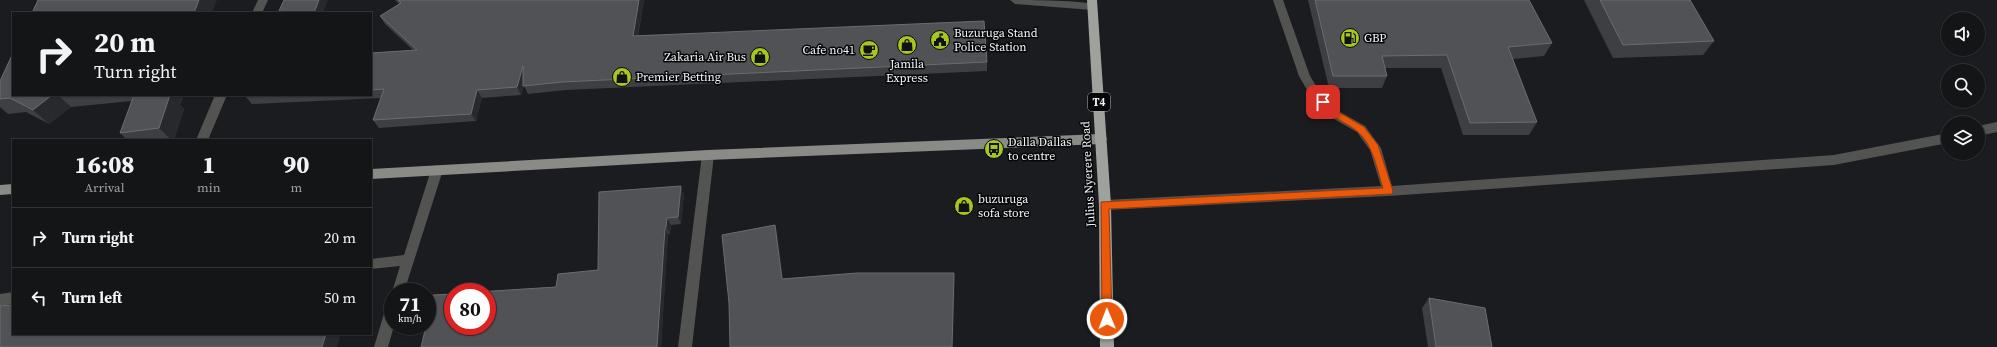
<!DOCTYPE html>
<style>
:root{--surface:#141517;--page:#212224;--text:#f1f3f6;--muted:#9d9fa1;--line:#333436}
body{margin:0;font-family:"Source Serif 4",serif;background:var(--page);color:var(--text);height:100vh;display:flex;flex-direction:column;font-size:15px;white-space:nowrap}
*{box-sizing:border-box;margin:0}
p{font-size:13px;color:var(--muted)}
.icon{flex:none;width:22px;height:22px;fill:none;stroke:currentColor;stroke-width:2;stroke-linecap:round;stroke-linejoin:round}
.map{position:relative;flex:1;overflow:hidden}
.sheet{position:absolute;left:12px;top:139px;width:360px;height:196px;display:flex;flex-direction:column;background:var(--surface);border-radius:0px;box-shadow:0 1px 3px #0004,0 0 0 1px var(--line)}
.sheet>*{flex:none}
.top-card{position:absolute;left:12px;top:12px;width:360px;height:84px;border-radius:0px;box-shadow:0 1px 3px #0004,0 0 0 1px var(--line);background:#141517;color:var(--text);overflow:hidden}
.tools{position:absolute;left:1941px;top:12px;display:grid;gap:8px}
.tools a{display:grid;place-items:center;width:44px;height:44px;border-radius:50%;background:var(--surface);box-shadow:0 1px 3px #0004,0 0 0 1px var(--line);font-size:20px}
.speed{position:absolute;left:384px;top:283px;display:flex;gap:8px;font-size:20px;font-weight:700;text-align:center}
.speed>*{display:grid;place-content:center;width:52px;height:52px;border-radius:50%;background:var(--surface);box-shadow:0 1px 3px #0004,0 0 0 1px var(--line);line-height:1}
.speed small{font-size:10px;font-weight:400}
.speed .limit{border:6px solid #d22;background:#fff;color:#111}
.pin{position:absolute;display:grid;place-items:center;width:34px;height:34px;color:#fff;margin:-17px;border-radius:8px;box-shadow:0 2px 6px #0006}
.me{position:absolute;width:44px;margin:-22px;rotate:359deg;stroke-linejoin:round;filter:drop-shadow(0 0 3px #0008)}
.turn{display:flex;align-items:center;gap:14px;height:84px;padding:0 16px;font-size:18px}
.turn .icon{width:52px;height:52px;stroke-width:2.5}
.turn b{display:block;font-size:28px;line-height:34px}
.eta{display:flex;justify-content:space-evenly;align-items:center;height:68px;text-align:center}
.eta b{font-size:24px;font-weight:800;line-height:28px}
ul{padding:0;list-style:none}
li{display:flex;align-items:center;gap:12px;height:60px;padding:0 16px;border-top:1px solid var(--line)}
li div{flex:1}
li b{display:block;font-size:15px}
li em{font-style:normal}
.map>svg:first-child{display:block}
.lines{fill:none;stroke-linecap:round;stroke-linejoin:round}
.minor{fill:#535352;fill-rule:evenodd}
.major{fill:#8a8b87;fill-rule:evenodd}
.highway{fill:#9fa19d;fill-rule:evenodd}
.wall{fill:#3d3f42}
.shaded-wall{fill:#27292c}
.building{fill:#505255;stroke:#6a6c6e}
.route{fill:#ea580c;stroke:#983908}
.labels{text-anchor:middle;stroke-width:3;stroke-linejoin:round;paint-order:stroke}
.shield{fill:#060708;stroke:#acadaf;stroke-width:1}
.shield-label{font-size:11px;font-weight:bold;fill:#f3f4f6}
.poi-label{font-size:12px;fill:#f3f4f6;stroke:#060708;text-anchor:start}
.street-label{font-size:12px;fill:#f3f4f6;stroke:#060708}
</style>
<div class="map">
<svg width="1997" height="347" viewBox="0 0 1997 347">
<rect width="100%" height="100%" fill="#1a1c1f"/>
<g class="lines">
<path class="minor" d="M258,0H268L262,13H252Z
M1010,0C1023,0 1092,0 1097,6L1092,10L1015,4Z
M1273,0H1283L1310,76L1318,89L1335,109L1365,126L1381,148L1392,186L1834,155L1948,133V143L1834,165L1388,196L1105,210L1101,209L1099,205L1101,201L1105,200L1381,186L1370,150L1357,132L1327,115L1310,95L1299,76Z
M215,95H227L208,140H196Z
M1997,122V132L1978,136V126Z
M708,150L712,152L714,155L692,347H678L702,155L704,152Z
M437,165L441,167L443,170L404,292H393V295L392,292L400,266L371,269V259L404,255L431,170L433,167Z
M13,292V304L0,306V294Z
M393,301L394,326L388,347H374L386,307L388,303Z"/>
<path class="major" d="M1101,134L1105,136L1107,139L1105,142L1101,144L708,160L371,179V169L708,150Z
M13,184V194L0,195V185Z"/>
<path class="highway" d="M1087,0H1097L1111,205L1114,347H1100L1099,205Z"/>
</g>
<path class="wall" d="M395,0H644L638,36L987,62V71L566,90L528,94L524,86L521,95L482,98L476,121L379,128L373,120L381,98L252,104L245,96L246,95H371V53L413,50L385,24L380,16L399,4Z
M1308,0H1529L1552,43L1544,56L1513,59L1537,122L1529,135H1463L1441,68H1385L1387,76L1382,88H1329Z
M1584,0H1690L1714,41L1703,55L1613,58Z
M0,81L13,95H184L180,105L184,109L174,140H127L120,133L132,101L71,107L49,124L26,112L8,114L0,107Z
M684,194L681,224L671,225L670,234H668L661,347H421L556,287L598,270Z
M1429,298L1492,347H1428L1422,308Z"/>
<path class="shaded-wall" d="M199,0H217L212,13H194Z
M319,0H328L323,13H314Z
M639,0H644L636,44L633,36Z
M523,66L527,74L521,95L517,87Z
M477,90L482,98L476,121L471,114Z
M52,95H58L71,107L49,124L33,110Z
M165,95H184L180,105L184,109L174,140H171L159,128Z
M681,186L684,194L681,224L678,217Z
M667,218L671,225L670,234L666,227Z
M775,225L777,231L784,285L782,279Z
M665,228L668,234L661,347H657Z
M954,273L955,279L953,347H952Z
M326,334H341L337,347H322Z"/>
<path class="building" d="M38,0H199L194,13H32Z
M284,0H319L314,13H278Z
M398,0H639L633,36L984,21L987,62L562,82L523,86V66L517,87L477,90L471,114L373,120L384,89L371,90V53L417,50L380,16L401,3Z
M1315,0H1529L1552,43L1508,47L1537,122L1470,123L1447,55L1382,56L1387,76H1333Z
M1600,0H1690L1714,41L1623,45Z
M13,53V95H52L33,110L10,98L0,99V81Z
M134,95H170L159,128L120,133Z
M246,95H265L245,96Z
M681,186L678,217L667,218L666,227L665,228L657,347H421L426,326H427V320L433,295L453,294V326H487V292H477L556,287L558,274L598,270L599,192Z
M775,225L782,279L857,273H954L952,347H730L729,303L722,235Z
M1429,298L1485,308L1492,347H1436Z
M13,305V334H326L322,347H0V306Z"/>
<path class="route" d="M1323,99L1326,100L1335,110L1364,127L1378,145L1393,191L1392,194L1109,209L1112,319L1107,323L1103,322L1102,319L1101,202L1383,188C1377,169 1373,145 1358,132C1344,120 1328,118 1319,102Z"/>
<defs>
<g id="fuel-disc" transform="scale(1)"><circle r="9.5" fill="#a8c71e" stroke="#060708"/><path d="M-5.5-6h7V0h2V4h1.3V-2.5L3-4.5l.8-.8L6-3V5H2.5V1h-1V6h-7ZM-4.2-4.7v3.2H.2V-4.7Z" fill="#111"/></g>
<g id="civic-disc" transform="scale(1)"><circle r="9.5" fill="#a8c71e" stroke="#060708"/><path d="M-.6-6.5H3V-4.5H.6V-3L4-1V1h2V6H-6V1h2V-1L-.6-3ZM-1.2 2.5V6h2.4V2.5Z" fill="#111"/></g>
<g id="shop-disc" transform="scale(1)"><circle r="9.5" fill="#a8c71e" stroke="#060708"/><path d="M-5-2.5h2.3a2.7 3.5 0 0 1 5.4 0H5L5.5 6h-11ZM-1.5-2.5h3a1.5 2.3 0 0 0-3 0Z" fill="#111"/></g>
<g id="cafe-disc" transform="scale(1)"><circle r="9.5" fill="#a8c71e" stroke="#060708"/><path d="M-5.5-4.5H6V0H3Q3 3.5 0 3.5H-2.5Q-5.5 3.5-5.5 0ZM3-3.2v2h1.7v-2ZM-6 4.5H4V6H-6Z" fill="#111"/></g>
<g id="bus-disc" transform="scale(1)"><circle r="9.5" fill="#a8c71e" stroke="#060708"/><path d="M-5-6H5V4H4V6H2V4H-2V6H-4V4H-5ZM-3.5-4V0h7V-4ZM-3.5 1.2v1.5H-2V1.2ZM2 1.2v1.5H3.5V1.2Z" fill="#111"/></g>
</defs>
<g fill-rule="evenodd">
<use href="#fuel-disc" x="1350" y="38"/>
<use href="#civic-disc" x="940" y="40"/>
<use href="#shop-disc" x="907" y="45"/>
<use href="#cafe-disc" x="869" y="50"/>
<use href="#shop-disc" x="760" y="57"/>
<use href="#shop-disc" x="622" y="77"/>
<use href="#bus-disc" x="994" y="149"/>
<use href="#shop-disc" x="964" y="206"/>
</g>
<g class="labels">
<rect class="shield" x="1088" y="93" width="22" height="18" rx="3"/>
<g class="shield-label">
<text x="1099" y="106">T4</text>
</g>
<g class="poi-label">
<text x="954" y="37">Buzuruga Stand<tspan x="954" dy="14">Police Station</tspan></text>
<text x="1364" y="42">GBP</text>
<text x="855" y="54" text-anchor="end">Cafe no41</text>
<text x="746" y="61" text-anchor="end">Zakaria Air Bus</text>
<text x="907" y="68" text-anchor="middle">Jamila<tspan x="907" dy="14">Express</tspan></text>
<text x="636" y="81">Premier Betting</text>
<text x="1008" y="146">Dalla Dallas<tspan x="1008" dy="14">to centre</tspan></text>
<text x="978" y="203">buzuruga<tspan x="978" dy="14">sofa store</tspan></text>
</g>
<g class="street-label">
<text transform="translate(1088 174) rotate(-93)" y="4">Julius Nyerere Road</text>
</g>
</g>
</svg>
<div class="tools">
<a><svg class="icon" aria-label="sound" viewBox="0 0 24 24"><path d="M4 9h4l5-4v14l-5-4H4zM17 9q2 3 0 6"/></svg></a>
<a><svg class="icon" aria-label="search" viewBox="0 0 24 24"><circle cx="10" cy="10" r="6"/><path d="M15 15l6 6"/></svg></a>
<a><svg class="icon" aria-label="layers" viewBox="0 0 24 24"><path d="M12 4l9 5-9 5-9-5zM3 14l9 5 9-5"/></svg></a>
</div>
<div class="speed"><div>71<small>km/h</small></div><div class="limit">80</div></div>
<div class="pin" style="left:1323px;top:102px;background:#d93025"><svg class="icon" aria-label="arrive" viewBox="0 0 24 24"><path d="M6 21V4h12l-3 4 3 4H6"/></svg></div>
<svg class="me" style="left:1107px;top:319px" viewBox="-20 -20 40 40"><circle r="17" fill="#ea580c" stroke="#fff" stroke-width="3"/><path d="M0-11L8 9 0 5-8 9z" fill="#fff"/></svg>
<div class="top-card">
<div class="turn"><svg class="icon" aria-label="right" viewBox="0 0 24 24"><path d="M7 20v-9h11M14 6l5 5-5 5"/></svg><div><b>20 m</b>Turn right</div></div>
</div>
<section class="sheet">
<div class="eta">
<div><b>16:08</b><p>Arrival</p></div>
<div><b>1</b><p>min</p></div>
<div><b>90</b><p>m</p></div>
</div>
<ul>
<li><svg class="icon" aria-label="right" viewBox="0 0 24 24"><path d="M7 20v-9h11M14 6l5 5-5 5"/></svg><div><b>Turn right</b></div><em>20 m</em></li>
<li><svg class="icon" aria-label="left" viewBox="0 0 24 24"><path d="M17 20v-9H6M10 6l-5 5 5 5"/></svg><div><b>Turn left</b></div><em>50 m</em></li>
</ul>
</section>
</div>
